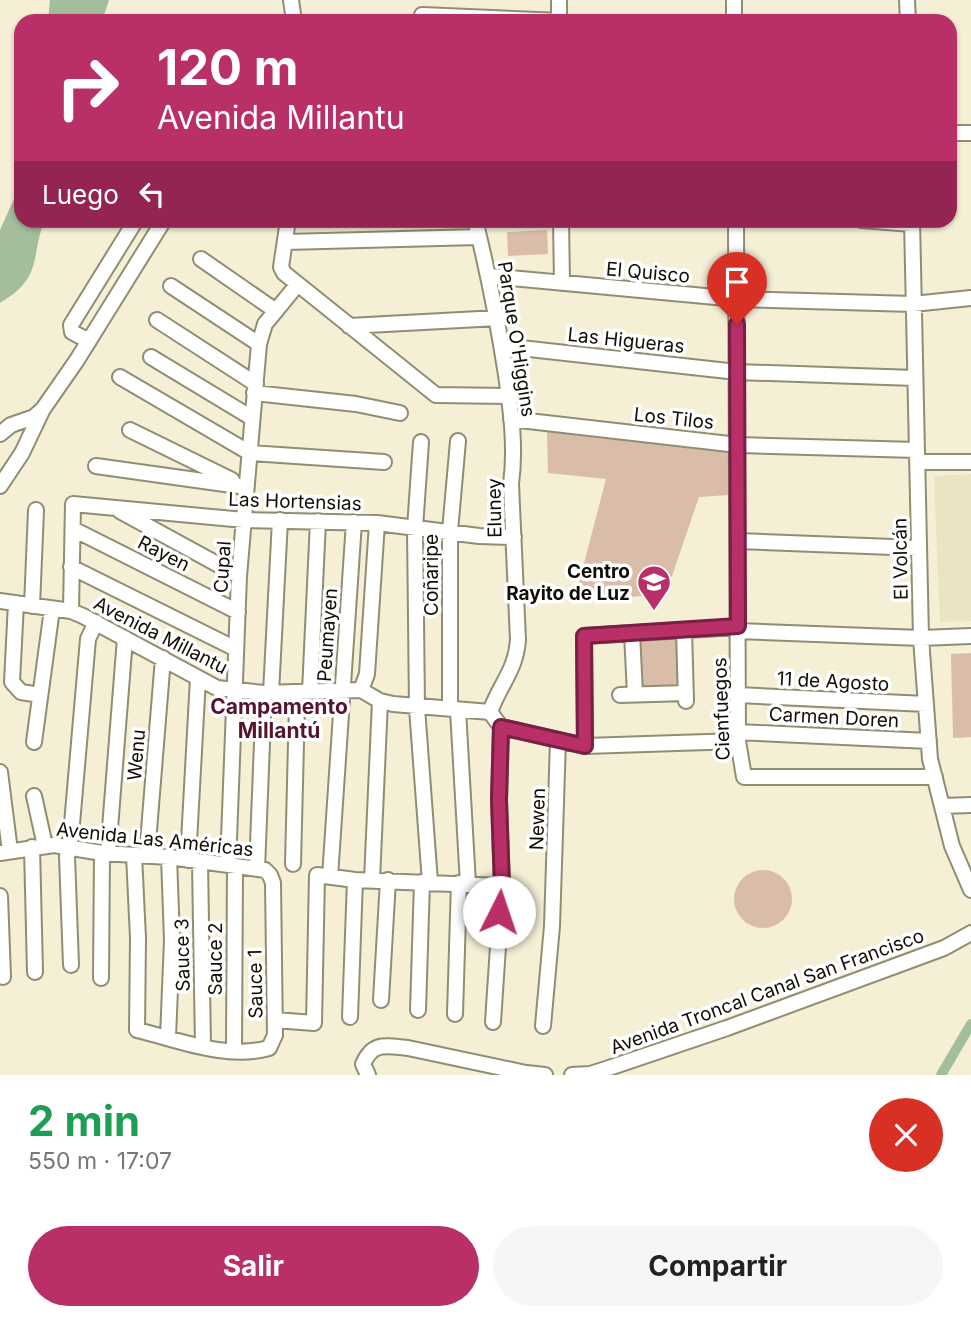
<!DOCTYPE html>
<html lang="es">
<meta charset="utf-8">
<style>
:root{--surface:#fff;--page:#f6f6f6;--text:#222;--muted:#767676;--accent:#b92f68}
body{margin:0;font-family:Inter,sans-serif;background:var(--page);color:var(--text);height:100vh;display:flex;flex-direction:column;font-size:26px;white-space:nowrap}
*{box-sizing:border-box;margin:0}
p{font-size:23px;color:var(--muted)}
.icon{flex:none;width:38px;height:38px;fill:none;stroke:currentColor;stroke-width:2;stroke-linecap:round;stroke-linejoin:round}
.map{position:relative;height:1075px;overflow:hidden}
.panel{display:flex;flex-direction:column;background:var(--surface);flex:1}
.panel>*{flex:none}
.banner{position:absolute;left:14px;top:14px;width:943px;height:214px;border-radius:21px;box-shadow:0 2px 5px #0004;background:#b92f68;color:#fff;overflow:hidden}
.pin{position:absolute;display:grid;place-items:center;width:60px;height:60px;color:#fff;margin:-72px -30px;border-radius:50% 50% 50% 0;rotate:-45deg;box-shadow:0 0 7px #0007}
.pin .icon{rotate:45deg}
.me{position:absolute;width:77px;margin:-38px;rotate:4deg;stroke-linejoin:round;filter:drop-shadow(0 0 5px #0008)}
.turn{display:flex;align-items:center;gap:24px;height:147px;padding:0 28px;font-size:32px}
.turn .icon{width:91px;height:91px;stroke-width:2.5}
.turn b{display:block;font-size:49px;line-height:60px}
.then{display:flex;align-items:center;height:66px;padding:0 28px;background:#0003;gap:14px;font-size:26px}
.round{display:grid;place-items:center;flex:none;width:74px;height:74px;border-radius:37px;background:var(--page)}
.summary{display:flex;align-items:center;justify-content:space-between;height:119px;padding:0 28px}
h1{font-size:42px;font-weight:700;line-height:52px;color:#1e9e55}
.action{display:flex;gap:14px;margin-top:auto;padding:14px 28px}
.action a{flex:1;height:80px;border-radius:42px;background:var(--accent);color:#fff;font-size:28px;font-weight:700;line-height:80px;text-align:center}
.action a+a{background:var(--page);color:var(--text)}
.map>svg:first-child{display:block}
.built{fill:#eae4c2}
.green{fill:#dabda8}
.water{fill:#a4bd9a}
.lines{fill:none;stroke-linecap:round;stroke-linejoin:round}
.canal{stroke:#a4bd9a;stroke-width:10}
.minor-casing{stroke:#918d75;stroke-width:18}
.minor{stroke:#fff;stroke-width:14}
.route-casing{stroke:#781f44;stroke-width:18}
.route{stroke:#b92f68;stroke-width:12}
.labels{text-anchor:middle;stroke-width:7;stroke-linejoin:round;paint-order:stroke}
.street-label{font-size:19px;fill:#0f0d05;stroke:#fff}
.poi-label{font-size:19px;font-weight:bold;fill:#0f0d05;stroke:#fff;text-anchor:end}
.neighbourhood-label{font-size:21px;font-weight:bold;fill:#56132e;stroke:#fff}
</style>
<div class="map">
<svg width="971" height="1075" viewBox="0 0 971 1075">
<rect width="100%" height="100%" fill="#f4efd5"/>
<path class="built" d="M971,474V621L940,622L934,476Z"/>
<path class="green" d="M547,230L548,254L508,256L507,232Z
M547,430L725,449L729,455V495L699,497L672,576L651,595L574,602L606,479L548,473Z
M679,636L681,688L640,689L637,639Z
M971,653V737L953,738L951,654Z
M734 899a29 29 0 1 1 58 0a29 29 0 1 1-58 0Z"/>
<path class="water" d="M50,0H109L102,21H48Z
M21,183V220L44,221C30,260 43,277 0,303V230Z"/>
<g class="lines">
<path class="canal" d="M941,1075L971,1024"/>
<g class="minor-casing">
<path id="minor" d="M291,0L294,21
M559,0V21
M734,0V21
M907,0L908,21
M422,15L562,21
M950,133H971
M288,220L281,267L284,273L436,395L509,396
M475,220C488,272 498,323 506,375C511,411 516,448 511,484L518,640C516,670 500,684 490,712
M561,220L562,283
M736,220L738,741L744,777H935
M861,220L912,224
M912,220L921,638L930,759L952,846L971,890
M285,242L479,237
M201,259L276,311
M490,276L737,299L913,304L971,298
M171,286L259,344
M157,320L256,384
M349,326L498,318
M89,341L72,332L71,325L136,220
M502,346L737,372L915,378
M151,357L252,418
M120,377L250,453L384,462
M254,393L356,404L400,413
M511,419L738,445L917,450
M130,430L232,480
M0,434L11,425L34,417L43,409L77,360L164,220
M421,442L415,528L417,708L430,882
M917,462H971
M96,466L246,487
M0,486L22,453L42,411
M120,511L239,576
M73,529L238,612
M738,541L919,548
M71,567L236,649
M0,601L71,611L83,616L217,688L264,693L361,690L380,701L393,704L490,712L501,727L585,746L738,741
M16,603L12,682L21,692L40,695
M32,606L36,510
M71,611L73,504L244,520L377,523L479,536L514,537
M684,630L686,701
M738,631L921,638L971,636
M632,633L635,694
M361,690L367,674L377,523
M310,692L318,521
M271,693L280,520
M620,695L686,693
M738,695L926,704
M450,709V531L458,441
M458,710L468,884
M738,732L929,741
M34,742L52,609
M585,746L584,636L738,627
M0,772L10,851
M34,796L45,846
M942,806L971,805
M32,847L35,972
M0,853L54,845L102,853L169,857L265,870L270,875L273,883L275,1035L269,1048C226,1060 179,1040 137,1030L138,938L134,855
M108,854L125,638
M147,855L163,658
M188,860L198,678
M200,862L203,1047
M293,864L297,703L301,693
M228,865L239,576L259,344L265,324L297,285
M257,869L264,693
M330,877L354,522
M372,880L380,701
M0,896L3,977
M71,965L67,856L70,847L88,639L96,622
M101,978L102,853
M381,1000L388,880
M418,1010L422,882
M455,1014L459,883
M350,1017L355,880
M275,1020L314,1023L317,875L355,880L502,886
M493,1022L502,886L499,800L501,727
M543,1026L552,926L558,740
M168,1037L172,940L169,857
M234,1051L235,866
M368,1075L363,1064C373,1041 386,1046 408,1048L526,1073L545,1075
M572,1075L590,1074L606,1069L727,1028L944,948L971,933"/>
</g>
<use href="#minor" class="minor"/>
</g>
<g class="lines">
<g class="route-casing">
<path id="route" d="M499,912L502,886L499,800L501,727L585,746L584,636L738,626L737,324"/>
</g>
<use href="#route" class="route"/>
</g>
<defs>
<g id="school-pin" transform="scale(1.75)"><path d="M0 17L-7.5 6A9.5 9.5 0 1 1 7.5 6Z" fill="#b92f68" stroke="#fff"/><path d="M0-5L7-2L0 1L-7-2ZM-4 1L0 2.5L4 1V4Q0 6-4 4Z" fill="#fff"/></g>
</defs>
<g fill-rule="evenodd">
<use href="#school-pin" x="654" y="582"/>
</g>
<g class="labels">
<g class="street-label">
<text transform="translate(648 272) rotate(5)" y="7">El Quisco</text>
<text transform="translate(517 339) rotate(81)" y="7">Parque O'Higgins</text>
<text transform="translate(626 340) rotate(6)" y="7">Las Higueras</text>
<text transform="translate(674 418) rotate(6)" y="7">Los Tilos</text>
<text transform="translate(295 501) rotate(2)" y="7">Las Hortensias</text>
<text transform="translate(494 508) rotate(-91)" y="7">Eluney</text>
<text transform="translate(164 553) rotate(27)" y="7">Rayen</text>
<text transform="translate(900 559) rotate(-91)" y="7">El Volcán</text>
<text transform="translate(222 567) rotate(-86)" y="7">Cupal</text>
<text transform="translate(431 575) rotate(-90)" y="7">Coñaripe</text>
<text transform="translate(161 635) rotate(27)" y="7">Avenida Millantu</text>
<text transform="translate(327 635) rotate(-86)" y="7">Peumayen</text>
<text transform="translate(833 681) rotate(3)" y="7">11 de Agosto</text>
<text transform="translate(721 709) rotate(-92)" y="7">Cienfuegos</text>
<text transform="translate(834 717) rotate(3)" y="7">Carmen Doren</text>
<text transform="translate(136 755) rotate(-85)" y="7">Wenu</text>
<text transform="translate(537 819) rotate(-88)" y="7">Newen</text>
<text transform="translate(155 839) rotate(6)" y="7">Avenida Las Américas</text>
<text transform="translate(182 955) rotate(-91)" y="7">Sauce 3</text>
<text transform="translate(215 959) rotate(-90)" y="7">Sauce 2</text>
<text transform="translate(255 984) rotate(-91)" y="7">Sauce 1</text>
<text transform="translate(767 991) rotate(-20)" y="7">Avenida Troncal Canal San Francisco</text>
</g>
<g class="poi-label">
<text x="630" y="578">Centro<tspan x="630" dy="22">Rayito de Luz</tspan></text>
</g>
<g class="neighbourhood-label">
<text x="279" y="714">Campamento<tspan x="279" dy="24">Millantú</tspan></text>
</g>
</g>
</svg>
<div class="pin" style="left:737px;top:324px;background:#d93025"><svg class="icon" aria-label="arrive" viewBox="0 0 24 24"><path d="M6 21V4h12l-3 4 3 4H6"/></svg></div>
<svg class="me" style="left:499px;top:912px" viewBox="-20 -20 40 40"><circle r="19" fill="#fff"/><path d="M0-13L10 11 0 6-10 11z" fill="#b92f68"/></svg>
<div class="banner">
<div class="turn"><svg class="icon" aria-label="right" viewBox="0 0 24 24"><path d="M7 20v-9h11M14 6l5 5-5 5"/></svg><div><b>120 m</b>Avenida Millantu</div></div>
<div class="then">Luego<svg class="icon" aria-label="left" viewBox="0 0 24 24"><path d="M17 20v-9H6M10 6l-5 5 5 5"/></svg></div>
</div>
</div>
<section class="panel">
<div class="summary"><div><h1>2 min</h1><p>550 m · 17:07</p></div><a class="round" style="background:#d93025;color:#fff"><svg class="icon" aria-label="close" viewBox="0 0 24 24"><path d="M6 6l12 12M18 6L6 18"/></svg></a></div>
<div class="action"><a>Salir</a><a>Compartir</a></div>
</section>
